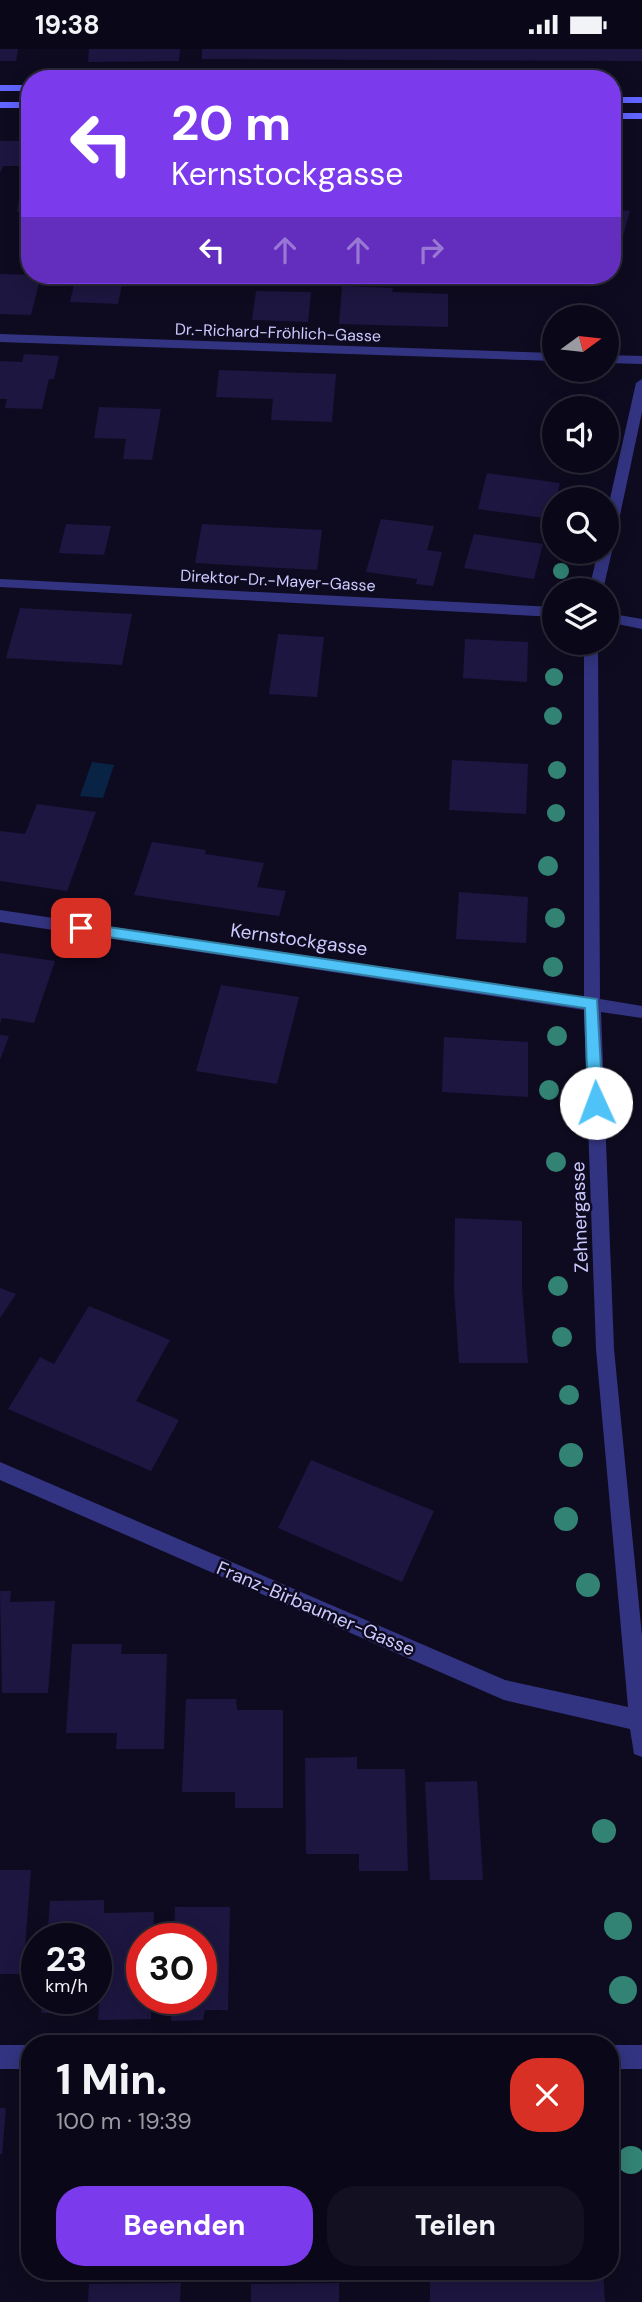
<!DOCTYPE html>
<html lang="de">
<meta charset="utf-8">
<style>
:root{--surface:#0a0818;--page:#131121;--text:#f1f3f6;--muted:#999aa2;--line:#2a2937;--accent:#7c3aed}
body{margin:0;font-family:"DM Sans",sans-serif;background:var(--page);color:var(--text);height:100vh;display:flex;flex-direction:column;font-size:26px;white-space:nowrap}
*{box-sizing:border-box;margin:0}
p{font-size:23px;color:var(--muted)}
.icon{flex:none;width:38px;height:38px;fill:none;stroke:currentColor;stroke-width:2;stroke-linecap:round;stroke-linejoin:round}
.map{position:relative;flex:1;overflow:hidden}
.side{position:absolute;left:21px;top:1986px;width:598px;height:245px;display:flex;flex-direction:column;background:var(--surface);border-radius:28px;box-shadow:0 4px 18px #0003,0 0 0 2px var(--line)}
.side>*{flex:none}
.banner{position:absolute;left:21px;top:21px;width:600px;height:214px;border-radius:28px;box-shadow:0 4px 18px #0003,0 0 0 2px var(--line);background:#7c3aed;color:#fff;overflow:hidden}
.needle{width:46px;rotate:75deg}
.fabs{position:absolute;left:542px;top:256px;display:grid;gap:14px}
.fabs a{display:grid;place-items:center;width:77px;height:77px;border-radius:50%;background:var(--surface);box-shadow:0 4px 18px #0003,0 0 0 2px var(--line);font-size:35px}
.speed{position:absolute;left:21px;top:1874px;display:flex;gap:14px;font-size:35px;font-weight:700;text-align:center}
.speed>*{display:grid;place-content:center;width:91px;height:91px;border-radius:50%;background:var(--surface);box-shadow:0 4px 18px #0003,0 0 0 2px var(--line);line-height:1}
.speed small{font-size:18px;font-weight:400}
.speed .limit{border:10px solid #d22;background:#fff;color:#111}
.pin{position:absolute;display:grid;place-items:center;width:60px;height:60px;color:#fff;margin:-30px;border-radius:14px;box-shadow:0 4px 10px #0006}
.me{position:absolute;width:77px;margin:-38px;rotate:358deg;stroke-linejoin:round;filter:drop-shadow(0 0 5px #0008)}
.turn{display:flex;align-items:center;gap:24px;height:147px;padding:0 35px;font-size:32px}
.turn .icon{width:91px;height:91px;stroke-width:2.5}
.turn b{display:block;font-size:49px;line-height:60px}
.lanes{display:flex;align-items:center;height:66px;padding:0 35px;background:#0003;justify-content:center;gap:35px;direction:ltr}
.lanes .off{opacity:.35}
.round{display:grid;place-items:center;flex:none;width:74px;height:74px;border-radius:28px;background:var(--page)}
.overview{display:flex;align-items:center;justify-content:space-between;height:119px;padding:0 35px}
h1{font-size:42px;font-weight:800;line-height:52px}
.primary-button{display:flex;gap:14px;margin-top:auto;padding:14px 35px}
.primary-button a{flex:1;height:80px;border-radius:28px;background:var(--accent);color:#fff;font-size:28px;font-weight:800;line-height:80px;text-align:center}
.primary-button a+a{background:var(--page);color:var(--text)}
.status{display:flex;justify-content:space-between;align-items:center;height:49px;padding:0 35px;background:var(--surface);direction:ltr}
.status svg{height:19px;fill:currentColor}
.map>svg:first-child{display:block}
.water{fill:#092345}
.building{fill:#1d1641}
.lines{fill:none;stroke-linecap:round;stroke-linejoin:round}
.path{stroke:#26b6a7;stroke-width:2.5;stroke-dasharray:2.5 3.5;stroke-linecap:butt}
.minor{fill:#333481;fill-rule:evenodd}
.secondary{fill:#6164ff;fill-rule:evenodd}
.tree{fill:#328374}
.route{fill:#4fc3f7;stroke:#337fa1;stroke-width:2}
.labels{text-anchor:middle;stroke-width:5;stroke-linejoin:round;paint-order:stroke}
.far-street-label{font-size:16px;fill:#cdcaff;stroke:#0e0b20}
.street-label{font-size:19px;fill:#cdcaff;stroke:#0e0b20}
</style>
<div class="status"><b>19:38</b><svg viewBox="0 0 49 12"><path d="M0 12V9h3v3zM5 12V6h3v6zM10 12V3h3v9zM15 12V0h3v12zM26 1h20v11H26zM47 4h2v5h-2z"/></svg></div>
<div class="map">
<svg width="642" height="2253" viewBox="0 0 642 2253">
<rect width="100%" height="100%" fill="#0e0b20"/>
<path class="water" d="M92,713L114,716L103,749L80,747Z"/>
<path class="building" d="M0,0H18L16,12H0Z
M89,0H180L179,12L88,13Z
M202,0H642V12L202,10Z
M0,92H30V163H17L24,117H3L0,124Z
M612,160L630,162L613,222H612Z
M0,225L41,226L31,266L0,265Z
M76,226L123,230L118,255L70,253Z
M342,237L393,239L392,243L448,245V278L339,275Z
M256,242L311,243L308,273L252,271Z
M24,305L59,307L54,330H49L42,360L5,359L7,350H0V312L22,313Z
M219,321L336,325L332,373L271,371L273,350L216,348Z
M99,358L161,360L152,411L123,410L126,390L94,389Z
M487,424L560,434L551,470L478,460Z
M381,470L434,477L427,501L442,503L433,537L416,535L417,530L366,523Z
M66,475L111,477L104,506L59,504Z
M202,475L322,481L317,521L195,514Z
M474,485L543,495L534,530L464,519Z
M20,559L132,565L122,616L6,609Z
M278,585L324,588L317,648L269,645Z
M465,590L528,593L527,633L463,629Z
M452,711L528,715L526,765L449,761Z
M37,755L96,763L67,842L0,832V782L25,785Z
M152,793L206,801L205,805L264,814L257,838L286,842L279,867L134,846Z
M459,843L528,848L526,894L456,890Z
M0,904L55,912L34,974L2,969L0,975Z
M221,936L299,948L277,1035L196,1022Z
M0,986L9,987L0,1011Z
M444,988L528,993V1048L442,1043Z
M455,1169L522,1172V1239L528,1314H459L454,1240Z
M0,1239L16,1245L0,1269Z
M89,1257L170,1291L136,1352L179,1371L151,1422L8,1360L40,1308L54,1315Z
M311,1411L434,1462L402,1533L278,1479Z
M0,1542H11L10,1553L55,1552L48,1644H2Z
M72,1595H122L121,1605H167L164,1700H116L117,1684H66Z
M186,1650H236L237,1661H283V1759H235V1743H182Z
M357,1708V1720H405L408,1822H359V1805H306L305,1709Z
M477,1732L483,1831H430L425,1733Z
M0,1821H31L23,1925H0Z
M104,1851V1864L154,1863L153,1890H142V1950H151V1970L98,1971L99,1954H74V1964H41L42,1950H96V1890H47L50,1852Z
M175,1858H230L228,1961H205L203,1971L171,1972L172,1950H201V1890H174Z
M0,2059H6L2,2105H0Z
M497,2222H603L605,2253H430V2233H497Z
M181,2234L180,2253H88L89,2235Z
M339,2234V2253H251V2235Z"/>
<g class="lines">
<path class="path" d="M48,22L254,23L292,30"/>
<path class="minor" d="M0,285L555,304V312L0,293Z
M607,306L642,307V315L607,314Z
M642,330V363L614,494L607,498V463L636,334Z
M607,498L612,502L603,541H589L598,502H607Z
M0,530L555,558V568L0,538Z
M607,564L642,570V580L607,573Z
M584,593H598L600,950L642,957V969L601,963L614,1300L642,1587V1708L634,1705L630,1680L504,1651L0,1431V1413L505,1631L628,1658L596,1300L584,961L0,873V861L584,948Z
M0,1996H30V2020H0Z
M611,1996H642V2020H611Z"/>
<path class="secondary" d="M0,36H30V42H0Z
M612,48H642V54H612Z
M0,53H30V59H0Z
M612,64H642V70H612Z"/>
</g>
<g class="tree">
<circle cx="561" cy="522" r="8"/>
<circle cx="554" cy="628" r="9"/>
<circle cx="553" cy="667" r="9"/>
<circle cx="557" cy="721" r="9"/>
<circle cx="556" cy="764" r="9"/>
<circle cx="548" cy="817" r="10"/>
<circle cx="555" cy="869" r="10"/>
<circle cx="553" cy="918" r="10"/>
<circle cx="557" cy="987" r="10"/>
<circle cx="549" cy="1041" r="10"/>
<circle cx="556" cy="1113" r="10"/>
<circle cx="558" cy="1237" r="10"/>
<circle cx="562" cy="1288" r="10"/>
<circle cx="569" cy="1346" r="10"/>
<circle cx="571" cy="1406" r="12"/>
<circle cx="566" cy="1470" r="12"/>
<circle cx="588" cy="1536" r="12"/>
<circle cx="604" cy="1782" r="12"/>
<circle cx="618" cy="1877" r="14"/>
<circle cx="623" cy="1941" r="14"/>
<circle cx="631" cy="2111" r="14"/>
</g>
<path class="route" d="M81,874L597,950L603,1054L596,1060L588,1054L585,959L81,884L73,879Z"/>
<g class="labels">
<g class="far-street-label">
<text transform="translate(278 283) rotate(2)" y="6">Dr.-Richard-Fröhlich-Gasse</text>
<text transform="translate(278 531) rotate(3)" y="6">Direktor-Dr.-Mayer-Gasse</text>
</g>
<g class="street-label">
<text transform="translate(299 890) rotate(8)" y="7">Kernstockgasse</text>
<text transform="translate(579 1168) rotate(-92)" y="7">Zehnergasse</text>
<text transform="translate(316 1559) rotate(23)" y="7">Franz-Birbaumer-Gasse</text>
</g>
</g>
</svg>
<div class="fabs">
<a><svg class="needle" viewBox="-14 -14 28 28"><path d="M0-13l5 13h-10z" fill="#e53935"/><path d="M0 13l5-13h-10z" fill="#999aa2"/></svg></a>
<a><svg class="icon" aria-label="sound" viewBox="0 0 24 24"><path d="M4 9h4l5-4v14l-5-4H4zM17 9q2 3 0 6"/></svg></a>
<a><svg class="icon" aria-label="search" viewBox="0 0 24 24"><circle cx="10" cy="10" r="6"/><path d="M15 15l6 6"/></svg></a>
<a><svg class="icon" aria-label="layers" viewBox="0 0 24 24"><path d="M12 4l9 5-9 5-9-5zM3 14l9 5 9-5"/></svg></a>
</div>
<div class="speed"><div>23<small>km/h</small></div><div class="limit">30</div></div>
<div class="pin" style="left:81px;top:879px;background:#d93025"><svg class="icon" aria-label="arrive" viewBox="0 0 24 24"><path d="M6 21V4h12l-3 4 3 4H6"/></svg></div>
<svg class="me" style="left:596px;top:1054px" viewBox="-20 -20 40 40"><circle r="19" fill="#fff"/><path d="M0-13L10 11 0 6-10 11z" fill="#4fc3f7"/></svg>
<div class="banner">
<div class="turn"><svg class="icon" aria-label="left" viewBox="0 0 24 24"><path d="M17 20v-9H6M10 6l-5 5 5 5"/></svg><div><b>20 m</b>Kernstockgasse</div></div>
<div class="lanes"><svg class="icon" aria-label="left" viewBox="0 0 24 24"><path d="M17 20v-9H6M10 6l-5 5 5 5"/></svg><svg class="icon off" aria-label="ahead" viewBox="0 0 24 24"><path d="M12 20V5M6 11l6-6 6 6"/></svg><svg class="icon off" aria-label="ahead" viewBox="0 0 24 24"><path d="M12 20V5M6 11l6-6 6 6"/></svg><svg class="icon off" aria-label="right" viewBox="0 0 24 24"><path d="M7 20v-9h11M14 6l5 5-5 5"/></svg></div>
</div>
<section class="side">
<div class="overview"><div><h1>1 Min.</h1><p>100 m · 19:39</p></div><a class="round" style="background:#d93025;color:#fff"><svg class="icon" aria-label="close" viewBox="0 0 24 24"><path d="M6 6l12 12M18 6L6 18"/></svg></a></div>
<div class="primary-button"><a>Beenden</a><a>Teilen</a></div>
</section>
</div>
